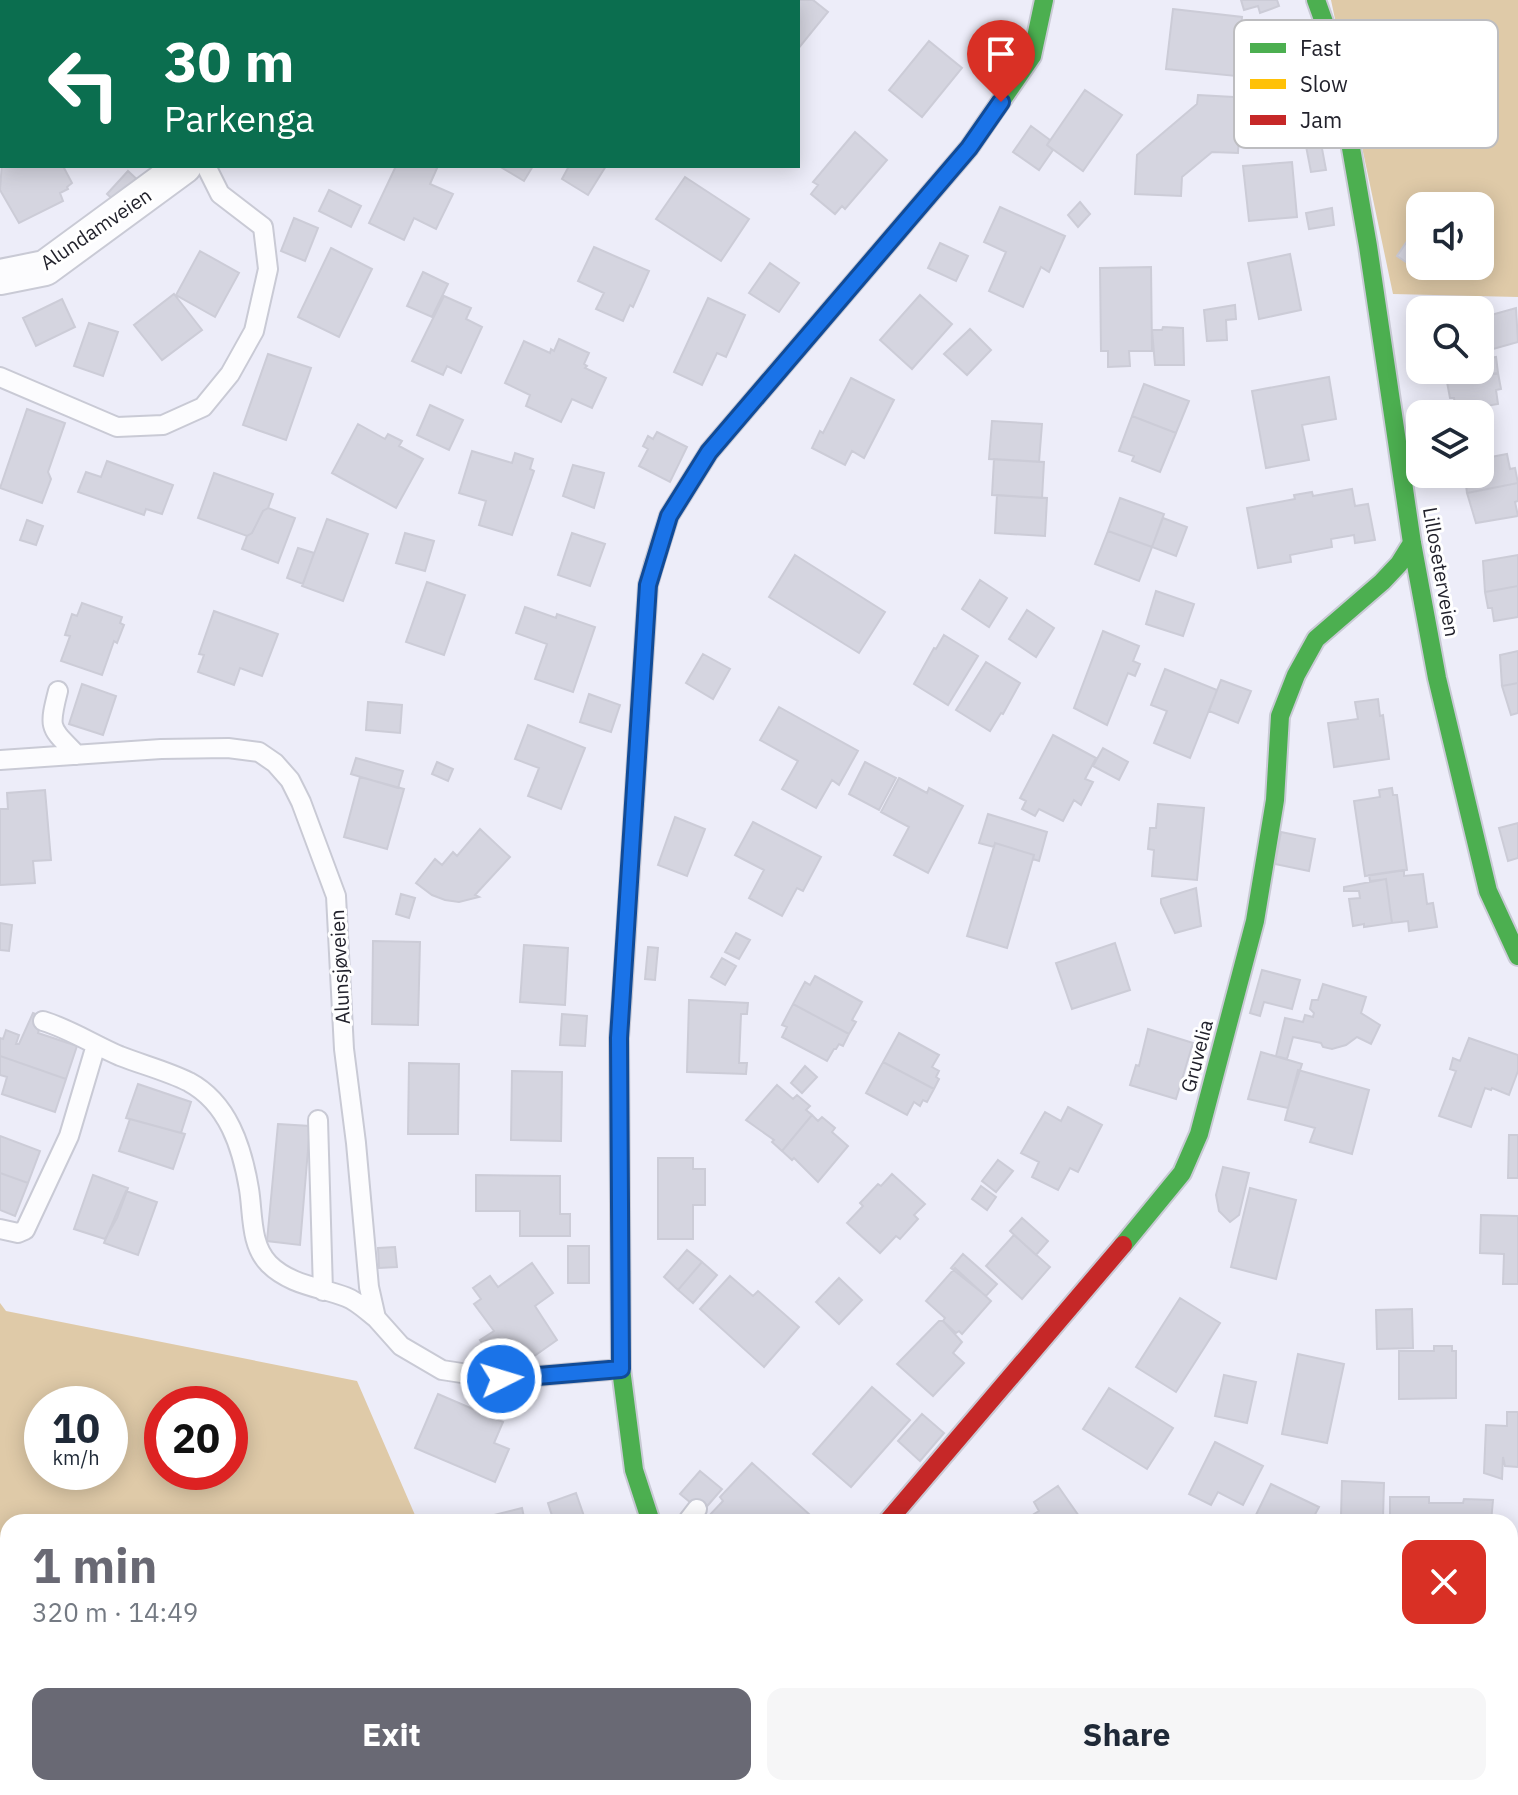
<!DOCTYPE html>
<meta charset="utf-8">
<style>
:root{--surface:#fff;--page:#f6f6f7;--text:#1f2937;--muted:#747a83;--accent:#696974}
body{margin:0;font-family:"IBM Plex Sans",sans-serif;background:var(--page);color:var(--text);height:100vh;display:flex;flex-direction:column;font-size:30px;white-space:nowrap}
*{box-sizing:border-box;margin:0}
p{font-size:26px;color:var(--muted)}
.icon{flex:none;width:44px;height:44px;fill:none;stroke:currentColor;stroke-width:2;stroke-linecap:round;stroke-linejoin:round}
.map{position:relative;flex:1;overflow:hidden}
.panel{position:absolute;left:0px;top:1514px;width:1518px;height:282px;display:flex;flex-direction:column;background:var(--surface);border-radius:24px 24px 0 0;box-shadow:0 4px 20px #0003}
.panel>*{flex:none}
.hud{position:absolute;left:0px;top:0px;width:800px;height:168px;box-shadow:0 4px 20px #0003;background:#0b6e4f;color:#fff;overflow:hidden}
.controls{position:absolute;left:1406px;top:192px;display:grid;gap:16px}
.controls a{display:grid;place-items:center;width:88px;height:88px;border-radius:16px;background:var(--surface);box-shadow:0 4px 20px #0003;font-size:40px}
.speed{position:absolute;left:24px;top:1386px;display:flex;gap:16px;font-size:40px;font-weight:700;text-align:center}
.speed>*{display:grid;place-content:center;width:104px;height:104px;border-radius:50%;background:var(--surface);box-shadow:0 4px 20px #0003;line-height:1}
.speed small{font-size:20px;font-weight:400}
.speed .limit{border:12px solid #d22;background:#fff;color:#111}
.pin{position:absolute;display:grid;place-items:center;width:68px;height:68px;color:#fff;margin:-82px -34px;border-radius:50% 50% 50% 0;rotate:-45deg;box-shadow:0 0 8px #0007}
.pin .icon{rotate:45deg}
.me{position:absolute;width:88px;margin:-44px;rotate:85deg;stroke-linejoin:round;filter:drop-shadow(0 0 6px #0008)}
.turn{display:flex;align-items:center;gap:28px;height:168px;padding:0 32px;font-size:36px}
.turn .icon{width:104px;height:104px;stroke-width:2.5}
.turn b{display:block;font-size:56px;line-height:68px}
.round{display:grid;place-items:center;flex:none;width:84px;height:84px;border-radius:16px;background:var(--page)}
.summary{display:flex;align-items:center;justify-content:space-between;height:136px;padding:0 32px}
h1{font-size:48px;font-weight:800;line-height:60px;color:var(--accent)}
.button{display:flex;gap:16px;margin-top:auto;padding:16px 32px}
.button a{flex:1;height:92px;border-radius:16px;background:var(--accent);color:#fff;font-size:32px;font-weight:800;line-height:92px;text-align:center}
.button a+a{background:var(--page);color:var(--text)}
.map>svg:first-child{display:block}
.forest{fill:#dfcaa8;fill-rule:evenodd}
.building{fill:#d5d5e0;stroke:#ccccd7;stroke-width:2}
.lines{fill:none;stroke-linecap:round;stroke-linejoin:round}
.lane-casing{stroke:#c9cad5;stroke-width:22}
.street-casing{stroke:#c9cad5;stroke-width:38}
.fast-casing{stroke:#c9cad5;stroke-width:22}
.slow-casing{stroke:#c9cad5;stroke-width:22}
.jam-casing{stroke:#c9cad5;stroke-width:22}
.path{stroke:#d9d9de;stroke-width:5;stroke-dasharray:4 6;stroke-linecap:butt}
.lane{stroke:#fcfcfe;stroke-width:18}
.street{stroke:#fcfcfe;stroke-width:34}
.fast{stroke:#4caf50;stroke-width:18}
.slow{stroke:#ffc107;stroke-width:18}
.jam{stroke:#c62828;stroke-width:18}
.route-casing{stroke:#114b97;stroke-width:20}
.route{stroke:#1a73e8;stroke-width:14}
.labels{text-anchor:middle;stroke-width:6;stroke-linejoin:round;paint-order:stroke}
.street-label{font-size:20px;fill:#22222c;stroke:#fff}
.key{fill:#fff;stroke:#bdbdc0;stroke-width:2}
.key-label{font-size:22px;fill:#22222c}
</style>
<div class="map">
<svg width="1518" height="1795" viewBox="0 0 1518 1795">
<rect width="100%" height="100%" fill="#ededf9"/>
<path class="forest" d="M1331,0H1518V297L1393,294ZM1420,206H1480V266H1420Z
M0,1303L6,1311L357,1381L418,1522H8V1788H534L538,1795H0ZM42,1404H110V1472H42ZM162,1404H230V1472H162Z"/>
<path class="building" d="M772,0H813L828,12L798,49V2H771Z
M1241,0H1277L1279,6L1260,13L1258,6L1244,10Z
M1173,9L1242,17L1236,76L1166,69Z
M929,41L962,68L922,117L889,90Z
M1085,90L1122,115L1083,171L1047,145Z
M1198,95L1251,98L1250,114L1255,115L1254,133L1239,132L1238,153L1212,152L1182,177L1181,196L1135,194L1137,155L1197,104Z
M1031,126L1050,140L1047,145L1053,150L1039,170L1013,152Z
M855,132L887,160L845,209L842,206L835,214L811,194L818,185L813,182Z
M1320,138L1326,170L1311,172L1305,141Z
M2,162V166H63L72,183L67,187L68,189L60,193L63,201L19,223L0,190Z
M1292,162L1297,217L1249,221L1243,166Z
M396,166H438L430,184L453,194L436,229L414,218L404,240L369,223Z
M499,166H533L524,181Z
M569,166H606L588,195L562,179Z
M128,171L141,183L120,206L107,194Z
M685,177L749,219L721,261L656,219Z
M329,190L361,206L351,227L319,211Z
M1080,202L1090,214L1078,227L1068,215Z
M1000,207L1065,236L1049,272L1041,267L1023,307L989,291L1006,252L984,242Z
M1332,208L1334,225L1309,229L1306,213Z
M294,218L318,228L305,261L281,251Z
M1414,231L1420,235V266H1429L1424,274L1397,256Z
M940,243L968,256L956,281L928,268Z
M594,247L649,271L633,307L630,305L623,321L596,309L604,293L578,281Z
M331,248L372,269L339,337L298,317Z
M200,251L239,273L215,317L176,295Z
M1290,254L1301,310L1259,319L1248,263Z
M770,263L799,283L779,312L749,293Z
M1151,267L1152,351H1129L1130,366L1108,367V351H1101L1100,268Z
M423,272L448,284L432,317L407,306Z
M174,294L202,330L162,360L134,325Z
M920,295L952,324L912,369L880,340Z
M444,296L471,308L466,319L482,327L461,373L447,366L443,375L412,361Z
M708,298L745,315L726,357L717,353L702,385L674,372Z
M62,299L75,327L36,346L23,318Z
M1235,305L1236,319L1226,320L1227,340L1207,341L1204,310Z
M1516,308L1518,342L1493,349L1484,317Z
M89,323L118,332L103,376L74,366Z
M1163,327L1183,328L1184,365H1155L1152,330H1162Z
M970,329L991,350L967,375L944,354Z
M559,339L589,353L584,364L587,366L585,368L606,378L592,408L572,399L561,422L526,406L530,395L505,383L524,341L550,353L551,349L554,351Z
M1488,343L1490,358L1496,357L1498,373L1447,382L1445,370H1480V345Z
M268,354L311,368L286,440L243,425Z
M1498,373L1501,389L1496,390L1498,404L1456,411L1454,398H1450L1447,382Z
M1329,377L1336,419L1302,425L1309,460L1266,468L1252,391Z
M851,378L894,400L864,458L852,451L845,465L812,448L820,431L823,433Z
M1144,384L1189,401L1176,433L1132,416Z
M430,405L463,420L449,450L417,435Z
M27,409L65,423L48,472L51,479L42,503L0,488Z
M1132,416L1176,433L1160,472L1132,461L1134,456L1119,451Z
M992,421L1042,424L1039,462L989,459Z
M358,424L385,439L388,434L402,441L399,446L423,459L396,508L332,473Z
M657,432L687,447L670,482L639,466L648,449L643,446L648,436L653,439Z
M472,451L512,463L515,453L533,459L530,469L534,471L512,535L479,525L486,501L459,493Z
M1507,454L1510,469L1515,468L1518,483L1467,493L1465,477L1468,474H1480V459Z
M994,459L1044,462L1042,498L992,495Z
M107,461L173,485L162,514L146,509L144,515L78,492L86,472L101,477Z
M573,465L604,473L594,508L563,496Z
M214,473L273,494L268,508L263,511L252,533L247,536L198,518Z
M1518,483V501L1515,502L1518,516L1476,523L1467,493Z
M1352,489L1355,506L1368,504L1375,540L1355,543L1354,535L1331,539L1332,547L1290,555L1291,562L1258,568L1247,508L1295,499L1294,495L1312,492L1313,496Z
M997,495L1047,498L1045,536L995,533Z
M1120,498L1164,514L1152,547L1108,531Z
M268,508L295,518L278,563L242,549L247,536L252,533L263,511Z
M1163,518L1187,527L1176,556L1152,547Z
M327,519L368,534L343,601L302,586Z
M27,520L43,526L36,545L20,540Z
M1108,531L1152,547L1139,581L1095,564Z
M405,533L434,541L425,571L396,563Z
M572,533L605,544L590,586L558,575Z
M298,548L314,553L303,584L287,578Z
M795,555L885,612L859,653L769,597Z
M1518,555V586L1485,592L1483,561Z
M980,580L1007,598L989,627L962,609Z
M427,582L465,595L444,655L406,642Z
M1518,586V617L1494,621L1492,608H1488L1485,592Z
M1156,591L1194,604L1183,636L1146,624Z
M82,603L122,617L120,623L124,625L117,643L114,641L102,675L61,661L70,636L65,635L72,614L77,616Z
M525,607L556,618L557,614L595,627L573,692L535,679L547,644L516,633Z
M1027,610L1054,628L1036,657L1009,639Z
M214,611L278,634L262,676L240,668L234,685L198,672L204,655L199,654Z
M1103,631L1139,646L1133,661L1140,664L1135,676L1128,673L1107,725L1074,708Z
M944,635L978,656L948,705L914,684L934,648L936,649Z
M1518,651V683L1502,686L1500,655Z
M703,654L730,669L713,699L686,683Z
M986,662L1020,683L1003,714L1001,713L990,731L956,710Z
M1165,669L1217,690L1190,758L1154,743L1167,711L1151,705Z
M1221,680L1251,691L1238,723L1209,711Z
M1518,683V713L1511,715L1502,686Z
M82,684L116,696L103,735L69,724Z
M589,694L620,705L611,732L580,722Z
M1378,699L1380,716L1383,715L1389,759L1334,767L1328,723L1358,719L1355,702Z
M368,702L402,705L400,733L366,730Z
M779,707L858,751L839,785L832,780L816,808L782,789L798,761L760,740Z
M528,725L585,748L561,809L528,796L539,768L515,759Z
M1053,735L1096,758L1085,779L1093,782L1081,805L1074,800L1063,821L1039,809L1035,816L1022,809L1026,801L1020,798Z
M1103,748L1128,762L1119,780L1093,766Z
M356,758L403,771L398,788L351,774Z
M437,762L453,769L448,781L432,774Z
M865,762L896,778L879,810L849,794Z
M360,777L404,789L387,849L344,837Z
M899,778L927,793L929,788L963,806L928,873L894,855L909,827L881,812Z
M1392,788L1393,795H1397L1407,870L1365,876L1354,801L1380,797L1379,790Z
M45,790L51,860L33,861L35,883L0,885V809H8L7,793Z
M1158,804L1204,808L1197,880L1152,876L1154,850L1148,849L1150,828H1156Z
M988,814L1047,832L1039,861L1033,859L1034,855L995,843L994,847L979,843Z
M675,817L705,829L687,876L658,865Z
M753,822L821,857L803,891L797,888L782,916L749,898L764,870L735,855Z
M1518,823V858L1508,861L1499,828Z
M480,829L510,857L475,895L479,897L459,902L445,900L432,895L416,883L435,859L442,865L453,852L457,856Z
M1281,832L1315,839L1309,871L1275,864Z
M995,843L1034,855L1007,948L967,936Z
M1404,870V876L1423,874L1427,904L1433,903L1437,927L1409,931L1408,921L1392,923L1386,879L1370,881L1369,875Z
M1386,879L1392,923L1364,927V924L1353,926L1349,899L1360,898L1359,891H1344V887Z
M1196,888L1201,926L1175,933L1161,903V899Z
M401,894L415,898L409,918L396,914Z
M0,923L12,925L9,951L0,950Z
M736,933L750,940L739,959L725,952Z
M373,941L420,942L418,1025L372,1024Z
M1115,943L1130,990L1072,1009L1056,963Z
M524,945L568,948L565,1005L520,1002Z
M648,947L658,948L655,980L645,979Z
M722,958L736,966L725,985L711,977Z
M1262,970L1300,980L1292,1009L1264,1002L1260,1016L1250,1013Z
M815,976L862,1002L852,1020L856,1022L849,1034L793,1004L805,982L810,985Z
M1323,984L1366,997L1361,1013L1380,1025L1371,1044L1357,1037L1346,1045L1332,1049L1323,1047L1321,1043L1293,1037L1287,1059L1276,1056L1285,1018L1303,1022L1305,1015L1313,1017L1314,1013L1310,1009L1312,1000H1318Z
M689,1000L748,1003L747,1014H741L739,1063H747L746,1074L687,1072Z
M793,1004L849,1034L843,1046L839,1044L836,1049H834L827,1061L782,1037L787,1027L782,1025Z
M33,1013L43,1017L38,1033L77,1046L66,1079L0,1056V1038L3,1039L6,1030L19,1035L16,1044H19Z
M562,1014L587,1016L585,1046L560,1045Z
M1148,1029L1193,1043L1176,1099L1130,1085L1136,1065L1139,1066Z
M899,1033L939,1055L932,1067L939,1071L936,1077L939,1079L934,1089L883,1062Z
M1469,1038L1518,1055V1071L1509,1095L1492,1088L1491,1090L1485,1088L1471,1127L1439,1116L1456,1071L1450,1069L1453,1058L1460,1061Z
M1261,1052L1302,1064L1288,1108L1248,1099Z
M0,1056L66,1079L55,1112L2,1094L7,1077L0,1075Z
M883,1062L934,1089L927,1102L923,1100L920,1106L914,1102L907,1115L866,1093Z
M409,1063L459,1064L458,1134H408Z
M805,1066L817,1077L802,1093L791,1083Z
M1298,1070L1369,1090L1352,1154L1310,1142L1315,1128L1285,1120Z
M512,1071L562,1072L561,1141L511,1140Z
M138,1084L191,1102L181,1133L126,1118Z
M777,1085L793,1099L797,1095L810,1106L806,1110L812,1115L782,1151L772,1142L774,1140L746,1120Z
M1068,1107L1102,1125L1078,1172L1070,1168L1058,1190L1032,1177L1039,1162L1021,1153L1045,1112L1061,1121Z
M812,1115L818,1121L822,1117L835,1128L832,1132L848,1146L818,1182L794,1158L792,1160L782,1151Z
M130,1119L185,1134L173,1169L119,1151Z
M278,1124L310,1126L300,1245L267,1241Z
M1509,1135H1518V1178H1508Z
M0,1136L40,1151L28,1183L0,1173Z
M658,1158H693V1169H705V1205H693V1239H658Z
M998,1160L1013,1171L996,1192L982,1181Z
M1223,1167L1249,1173L1239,1215L1230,1222L1219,1211L1216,1195Z
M0,1173L28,1183L15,1216L0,1210Z
M892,1174L925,1204L914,1215L918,1219L900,1239L896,1236L880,1253L847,1223L863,1206L860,1203L878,1184L881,1186Z
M93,1175L128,1188L117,1218L105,1239L74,1229Z
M476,1175L560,1176V1214H570V1236H520V1211H476Z
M981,1186L996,1197L987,1210L972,1199Z
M1250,1188L1296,1200L1276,1279L1231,1267Z
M126,1191L157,1202L138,1255L104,1243Z
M1481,1215L1518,1216V1284H1503L1504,1254L1480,1253Z
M1022,1218L1048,1241L1036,1255L1010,1231Z
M1014,1235L1050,1267L1022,1299L986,1266Z
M568,1246H589V1283H568Z
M395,1247L397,1267L379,1268L378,1248Z
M687,1250L702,1262L678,1290L664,1277Z
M963,1254L997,1284L986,1296L951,1268Z
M702,1262L717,1275L693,1303L678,1290Z
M532,1263L553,1293L535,1306L557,1340L527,1361L522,1353L500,1369L480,1340L494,1331L474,1304L481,1299L473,1288L490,1276L498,1287Z
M955,1268L991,1301L962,1334L959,1331L956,1333L943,1321L945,1318L926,1301Z
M730,1276L753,1296L758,1291L799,1327L764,1367L700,1309Z
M839,1278L862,1300L839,1324L816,1302Z
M1180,1298L1220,1323L1176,1392L1136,1367Z
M1412,1309L1413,1348L1377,1349L1376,1310Z
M939,1321H943L962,1342L953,1353L964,1363L933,1396L897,1364Z
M1434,1346H1452V1351H1456V1398L1399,1399V1351H1434Z
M1298,1354L1344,1364L1327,1443L1282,1434Z
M1224,1375L1256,1382L1247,1423L1215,1416Z
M872,1387L910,1420L851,1487L813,1454Z
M1109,1388L1173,1428L1147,1469L1083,1429Z
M438,1394L503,1422L494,1443L509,1449L495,1482L415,1448Z
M1507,1412H1518V1467L1505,1466L1503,1457L1502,1479L1484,1473L1486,1425L1507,1426Z
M922,1414L944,1433L920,1461L898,1441Z
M1215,1442L1263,1466L1243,1505L1218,1492L1211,1505L1189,1494Z
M752,1463L809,1514L802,1522H711L707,1518L723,1501L720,1497Z
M700,1471L722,1489L702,1512L680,1494Z
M1342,1481L1384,1483L1383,1518L1341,1516Z
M1271,1484L1319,1507L1311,1522H1246L1249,1517L1254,1519Z
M1058,1486L1081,1519L1077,1522H1039L1034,1514L1039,1511L1034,1502Z
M576,1493L586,1522H554L548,1503Z
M1390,1497H1429V1503H1463L1464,1499L1493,1500L1491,1522H1390Z
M522,1508L525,1522H466Z
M1510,1750L1518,1751V1795H1483L1484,1788H1510Z
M847,1788H924V1795H846Z
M1004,1788H1049V1795H1004Z
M1357,1788H1401L1400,1795H1348V1792L1356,1793Z"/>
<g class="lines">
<g class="lane-casing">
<path id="lane" d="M0,377L117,427L163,425L203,407L230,374L254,331L268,269L263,227L220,194L206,166
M58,691C48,730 50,727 77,755
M0,760L161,749L228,748L259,752L275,763L290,780L301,802L336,896L344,1049L356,1143L369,1287L376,1318L401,1346L442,1370L501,1379L621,1369
M43,1021C70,1029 94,1045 120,1056C143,1065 167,1071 189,1082C228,1103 242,1147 249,1189C253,1213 250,1245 269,1264C290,1285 320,1287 346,1297C357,1301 367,1311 376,1318
M318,1120L323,1291
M0,1229L18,1233L25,1230L69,1136L96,1045
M687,1522L697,1509"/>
</g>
<g class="street-casing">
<path id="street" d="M331,2L333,0
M0,277L45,268L184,166
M748,1788L750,1795
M1289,1795V1788"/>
</g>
<g class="fast-casing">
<path id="fast" d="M1316,0L1334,50L1368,246L1412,543L1437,678L1488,891L1518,956
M654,564L669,516L709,452L969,148L1032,56L1044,0
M622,995L619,1038L621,1369L634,1470L651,1522
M1123,1245L1182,1173L1199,1134L1255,921L1275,800L1280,716L1296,675L1316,639L1382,582L1399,564L1412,543"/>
</g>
<g class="slow-casing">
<path id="slow" d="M622,995L648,585L654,564"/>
</g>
<g class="jam-casing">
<path id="jam" d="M887,1522L1123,1245"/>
</g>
<path class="path" d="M0,1706L8,1707"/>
<use href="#lane" class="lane"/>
<use href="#street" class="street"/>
<use href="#fast" class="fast"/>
<use href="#slow" class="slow"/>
<use href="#jam" class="jam"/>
</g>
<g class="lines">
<g class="route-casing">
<path id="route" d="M501,1379L621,1369L619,1038L648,585L669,516L709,452L969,148L1001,102"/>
</g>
<use href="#route" class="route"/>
</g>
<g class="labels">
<g class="street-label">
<text transform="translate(96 229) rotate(-34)" y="7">Alundamveien</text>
<text transform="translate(1441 572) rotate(80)" y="7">Lilloseterveien</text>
<text transform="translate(340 967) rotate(-93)" y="7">Alunsjøveien</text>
<text transform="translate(1197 1056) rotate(-75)" y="7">Gruvelia</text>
</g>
</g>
<rect x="1234" y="20" width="264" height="128" rx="12" class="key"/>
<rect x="1250" y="43" width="36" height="10" fill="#4caf50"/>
<rect x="1250" y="79" width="36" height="10" fill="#ffc107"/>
<rect x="1250" y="115" width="36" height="10" fill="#c62828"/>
<g class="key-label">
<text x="1300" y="56">Fast</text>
<text x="1300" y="92">Slow</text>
<text x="1300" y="128">Jam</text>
</g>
</svg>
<div class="controls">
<a><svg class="icon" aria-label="sound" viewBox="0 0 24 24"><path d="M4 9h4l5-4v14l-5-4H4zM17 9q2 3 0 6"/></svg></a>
<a><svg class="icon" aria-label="search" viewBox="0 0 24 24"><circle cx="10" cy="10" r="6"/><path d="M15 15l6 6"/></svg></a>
<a><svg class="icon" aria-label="layers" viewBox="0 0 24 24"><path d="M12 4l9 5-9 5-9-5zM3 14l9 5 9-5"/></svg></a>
</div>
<div class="speed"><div>10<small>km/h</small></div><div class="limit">20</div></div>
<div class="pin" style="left:1001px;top:102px;background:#d93025"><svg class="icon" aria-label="arrive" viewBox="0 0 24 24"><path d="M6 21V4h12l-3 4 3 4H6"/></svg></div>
<svg class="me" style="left:501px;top:1379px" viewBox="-20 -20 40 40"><circle r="17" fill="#1a73e8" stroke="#fff" stroke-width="3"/><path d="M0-11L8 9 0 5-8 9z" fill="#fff"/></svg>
<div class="hud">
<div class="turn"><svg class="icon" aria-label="left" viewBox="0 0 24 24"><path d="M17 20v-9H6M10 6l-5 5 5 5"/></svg><div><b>30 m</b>Parkenga</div></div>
</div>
<section class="panel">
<div class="summary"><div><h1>1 min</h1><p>320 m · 14:49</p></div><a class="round" style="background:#d93025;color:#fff"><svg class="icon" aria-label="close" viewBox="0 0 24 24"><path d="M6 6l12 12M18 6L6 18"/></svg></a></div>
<div class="button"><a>Exit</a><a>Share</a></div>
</section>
</div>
